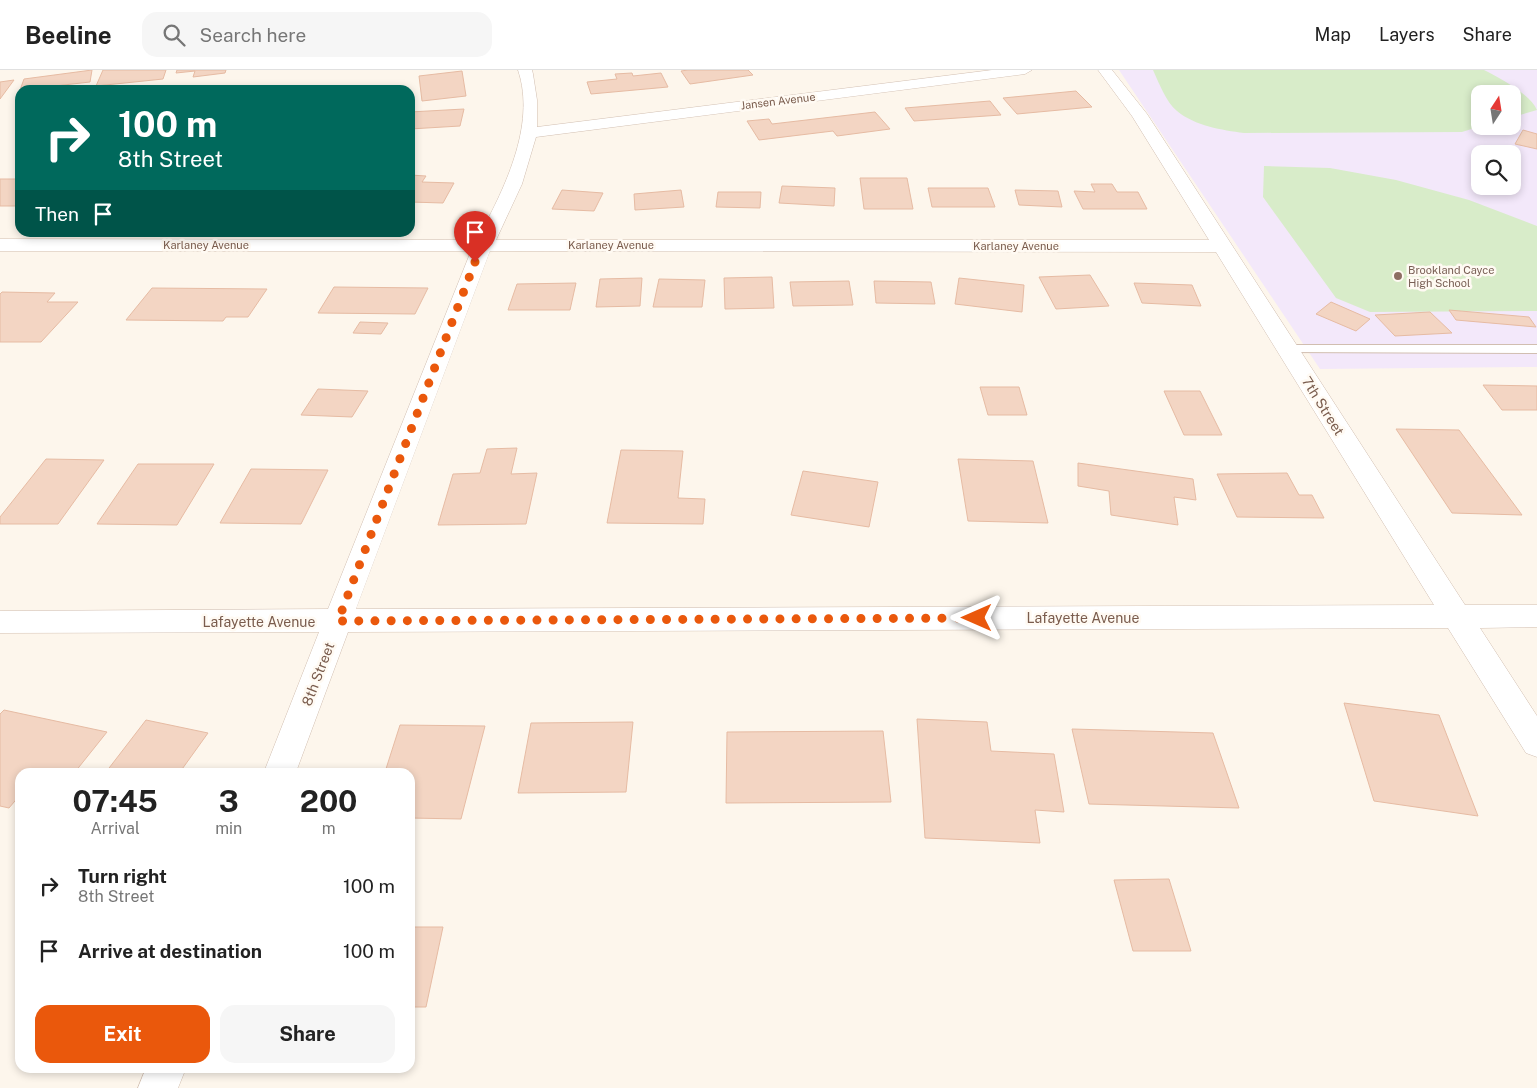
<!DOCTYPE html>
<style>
:root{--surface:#fff;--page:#f6f6f6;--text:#222;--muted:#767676;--line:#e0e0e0;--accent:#ea580c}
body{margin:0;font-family:"Public Sans",sans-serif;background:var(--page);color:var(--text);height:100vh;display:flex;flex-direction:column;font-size:19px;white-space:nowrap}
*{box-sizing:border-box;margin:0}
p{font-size:16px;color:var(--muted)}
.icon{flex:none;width:28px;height:28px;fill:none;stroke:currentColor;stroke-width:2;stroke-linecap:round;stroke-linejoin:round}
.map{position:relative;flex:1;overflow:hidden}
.drawer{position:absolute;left:15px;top:698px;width:400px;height:305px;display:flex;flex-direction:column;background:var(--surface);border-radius:15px;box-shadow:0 2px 8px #0003}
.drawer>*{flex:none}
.hud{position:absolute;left:15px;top:15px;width:400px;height:152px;border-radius:15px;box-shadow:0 2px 8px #0003;background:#00695c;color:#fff;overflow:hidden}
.needle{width:32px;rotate:12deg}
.controls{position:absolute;left:1471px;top:15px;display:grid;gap:10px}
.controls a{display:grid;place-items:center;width:50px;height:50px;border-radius:10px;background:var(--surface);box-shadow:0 2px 8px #0003;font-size:25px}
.pin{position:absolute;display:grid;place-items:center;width:42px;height:42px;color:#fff;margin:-51px -21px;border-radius:50% 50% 50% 0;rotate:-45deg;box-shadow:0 0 5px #0007}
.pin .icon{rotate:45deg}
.me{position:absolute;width:55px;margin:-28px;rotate:270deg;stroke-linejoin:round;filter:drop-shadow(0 0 4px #0008)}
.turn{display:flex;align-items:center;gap:18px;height:105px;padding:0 20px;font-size:22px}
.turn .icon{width:65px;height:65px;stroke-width:2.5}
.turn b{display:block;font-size:35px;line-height:42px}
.then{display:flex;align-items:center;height:48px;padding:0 20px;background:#0003;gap:10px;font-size:19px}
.eta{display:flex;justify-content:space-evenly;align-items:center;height:85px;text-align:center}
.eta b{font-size:30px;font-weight:700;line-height:35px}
.cta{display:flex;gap:10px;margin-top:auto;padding:10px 20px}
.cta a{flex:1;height:58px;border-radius:15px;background:var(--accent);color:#fff;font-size:20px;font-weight:700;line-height:58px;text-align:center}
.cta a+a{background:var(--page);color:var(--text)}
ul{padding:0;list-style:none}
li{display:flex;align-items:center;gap:15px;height:65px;padding:0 20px}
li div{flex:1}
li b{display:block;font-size:19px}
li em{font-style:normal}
header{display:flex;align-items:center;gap:30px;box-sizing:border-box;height:70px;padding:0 25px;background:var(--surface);border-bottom:1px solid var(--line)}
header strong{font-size:24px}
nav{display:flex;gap:28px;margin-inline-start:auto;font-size:18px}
.search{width:350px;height:45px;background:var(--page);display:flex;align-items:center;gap:12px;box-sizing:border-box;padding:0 18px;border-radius:15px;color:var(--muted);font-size:19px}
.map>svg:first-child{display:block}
.education{fill:#f3e8fa;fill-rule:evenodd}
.green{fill:#d8ecc9}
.building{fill:#f3d5c3;stroke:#e6bba3}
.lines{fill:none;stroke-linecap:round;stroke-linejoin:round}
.lane-casing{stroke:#d1beb0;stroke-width:2}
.street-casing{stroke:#d1beb0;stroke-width:1}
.lane{fill:#fff;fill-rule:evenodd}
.street{fill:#fff;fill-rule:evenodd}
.route{stroke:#ea580c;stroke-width:9;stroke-dasharray:0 16.2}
.education-dot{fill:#8d6e63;stroke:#fffaf3;stroke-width:2}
.labels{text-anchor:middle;stroke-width:5;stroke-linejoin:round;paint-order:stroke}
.far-street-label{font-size:11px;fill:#7a5c4d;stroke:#fffaf3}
.far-education-label{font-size:11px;fill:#785e54;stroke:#fffaf3;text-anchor:start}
.street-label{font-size:14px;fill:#7a5c4d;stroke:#fffaf3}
</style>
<header>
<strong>Beeline</strong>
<div class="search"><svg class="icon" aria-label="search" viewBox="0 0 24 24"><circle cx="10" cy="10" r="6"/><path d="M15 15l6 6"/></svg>Search here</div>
<nav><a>Map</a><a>Layers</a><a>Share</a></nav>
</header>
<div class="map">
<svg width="1537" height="1018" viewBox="0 0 1537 1018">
<rect width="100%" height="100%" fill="#fdf6ec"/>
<path class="education" d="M1119,0H1537V297L1320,299ZM1480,24H1512V56H1480ZM1480,84H1512V116H1480Z"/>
<path class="green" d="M1153,0H1484C1500,8 1530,24 1537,40L1513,47L1512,24H1480L1481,56L1462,62L1244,63C1222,60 1195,56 1177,41C1166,32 1159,13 1153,0Z
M1264,96L1330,98L1396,110L1469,130L1537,156V241L1370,242L1336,228L1263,127Z"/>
<path class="building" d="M92,0L90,12L20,20L24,9Z
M103,0H166L163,9L96,16Z
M177,0H226L225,3L193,7L195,1L176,3Z
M688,0H748L753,5L690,14L681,1Z
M462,1L466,26L422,31L419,6Z
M632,3L633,6L661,3L668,17L591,24L587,12L617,9L615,4Z
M14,10L0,29V12Z
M1076,21L1092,37L1017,44L1003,28Z
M990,31L1001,45L914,51L905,38Z
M464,39L460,56L410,59V42Z
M875,42L890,59L837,66L833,61L759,70L747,51L769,49L772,54Z
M1523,60L1537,64V79L1515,74Z
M410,105L426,106L422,112L454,113L443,133L410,132Z
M860,108H907L913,139H864Z
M0,109H20V131L15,136H0Z
M1091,114H1112L1117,122H1138L1147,139H1083L1074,121L1095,122Z
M782,116L835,118L834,136L779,133Z
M928,118H988L995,137H932Z
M562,120L603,123L594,141L552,139Z
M681,120L684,137L635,140L634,124Z
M1015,120L1058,121L1062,137L1019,135Z
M718,122H761L760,138L716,137Z
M1090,205L1109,236L1056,239L1039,207Z
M772,207L774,238L725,239L724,208Z
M642,208L640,236L596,237L600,209Z
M959,208L1024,215L1022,242L955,234Z
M659,209L705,210L702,237H653Z
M849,211L853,235L793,236L790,212Z
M874,211L931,212L935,234L876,233Z
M576,213L570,240H508L517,214Z
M1134,213L1192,215L1201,236L1142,233Z
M334,217L428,218L415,244L318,243Z
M152,218L267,219L248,247H226L223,251L126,250Z
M2,222L55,223L47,232H78L41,272H0V224Z
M1331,232L1370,249L1356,261L1316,244Z
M1449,240L1529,247L1536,257L1456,250Z
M1430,242L1452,263L1395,266L1375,245Z
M360,252L388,253L381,264L353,263Z
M1483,315L1537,316V340H1502Z
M980,317H1019L1027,345H988Z
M318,319L368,321L352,347L301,345Z
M1164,321H1200L1222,365H1184Z
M1396,359L1459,360L1522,445L1452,443Z
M517,378L511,404L537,403L526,454L438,455L453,404L480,403L487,379Z
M621,380L683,381L678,428L705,429L703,454L607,453Z
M46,389L104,390L58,454H0V447Z
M958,389L1033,391L1048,453L968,451Z
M1078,393L1193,409L1196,430L1174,427L1178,455L1111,445L1109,421L1078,416Z
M138,394H214L177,455L97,454Z
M251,399L328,400L301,454L220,453Z
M803,401L878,412L869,457L791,445Z
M1287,403L1299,425H1312L1324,448L1237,447L1217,404Z
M1344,633L1439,645L1478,746L1374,731Z
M4,640L107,662L75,702H20V725L9,738L0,736V644Z
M917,649L987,652L991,681L1054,684L1064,742L1035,740L1040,773L925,768Z
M146,650L208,663L180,702H106Z
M633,652L626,722L518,723L531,653Z
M400,655L485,656L461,749L410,748V702H385Z
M1072,659L1213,663L1239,738L1089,734Z
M883,661L891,732L726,733L727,662Z
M1169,809L1191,881H1133L1114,810Z
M410,857H443L426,937H410Z"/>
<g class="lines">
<g class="lane-casing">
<path id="lane" d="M1287,275H1537V283L1283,282L1281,279Z"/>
</g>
<g class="street-casing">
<path id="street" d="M518,0H532L533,4L537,30V57L992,0H1032L1025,4L536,67L522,114L496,170H1209L1132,46L1098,0H1112L1147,44L1465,535H1537V557L1480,558L1537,646V687L1526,683L1448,558L348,562L296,702H264L319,562L0,563V541L328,539L471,181H0V169L477,170C503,121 537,56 518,0ZM490,181L1216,182L1434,535L356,539Z
M146,998H186L178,1018H138Z"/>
</g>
<use href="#lane" class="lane"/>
<use href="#street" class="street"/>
</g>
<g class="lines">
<path class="route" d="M475,192L338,551L977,548"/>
</g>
<circle class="education-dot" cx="1398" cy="206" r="5"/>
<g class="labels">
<g class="far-street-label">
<text transform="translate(778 31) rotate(-7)" y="4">Jansen Avenue</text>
<text x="206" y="179">Karlaney Avenue</text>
<text x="611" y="179">Karlaney Avenue</text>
<text x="1016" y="180">Karlaney Avenue</text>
</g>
<g class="far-education-label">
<text x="1408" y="204">Brookland Cayce<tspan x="1408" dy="13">High School</tspan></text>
</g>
<g class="street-label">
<text transform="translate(1323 336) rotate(58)" y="5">7th Street</text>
<text x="1083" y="553">Lafayette Avenue</text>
<text x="259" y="557">Lafayette Avenue</text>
<text transform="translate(318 604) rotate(-69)" y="5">8th Street</text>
</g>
</g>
</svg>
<div class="controls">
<a><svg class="needle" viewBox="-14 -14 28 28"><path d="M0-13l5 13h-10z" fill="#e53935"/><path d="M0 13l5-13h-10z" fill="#767676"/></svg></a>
<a><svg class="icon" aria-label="search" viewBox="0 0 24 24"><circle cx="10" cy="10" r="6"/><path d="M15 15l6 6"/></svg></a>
</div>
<div class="pin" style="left:475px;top:192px;background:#d93025"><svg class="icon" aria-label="arrive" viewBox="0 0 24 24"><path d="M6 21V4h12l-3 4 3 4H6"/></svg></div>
<svg class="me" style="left:977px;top:548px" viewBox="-20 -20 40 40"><path d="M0-17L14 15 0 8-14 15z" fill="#ea580c" stroke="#fff" stroke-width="4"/></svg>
<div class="hud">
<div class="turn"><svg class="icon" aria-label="right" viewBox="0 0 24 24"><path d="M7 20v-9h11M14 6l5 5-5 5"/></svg><div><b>100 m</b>8th Street</div></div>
<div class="then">Then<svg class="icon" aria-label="arrive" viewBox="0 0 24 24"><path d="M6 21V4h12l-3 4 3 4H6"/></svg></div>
</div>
<section class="drawer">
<div class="eta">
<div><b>07:45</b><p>Arrival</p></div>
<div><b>3</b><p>min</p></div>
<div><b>200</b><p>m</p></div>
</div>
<ul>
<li><svg class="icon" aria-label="right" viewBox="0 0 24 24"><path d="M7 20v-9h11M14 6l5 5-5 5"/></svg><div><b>Turn right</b><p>8th Street</p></div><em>100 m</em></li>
<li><svg class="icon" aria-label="arrive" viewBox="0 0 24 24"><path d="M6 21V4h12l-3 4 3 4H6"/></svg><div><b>Arrive at destination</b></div><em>100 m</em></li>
</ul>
<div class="cta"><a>Exit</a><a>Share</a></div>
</section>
</div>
